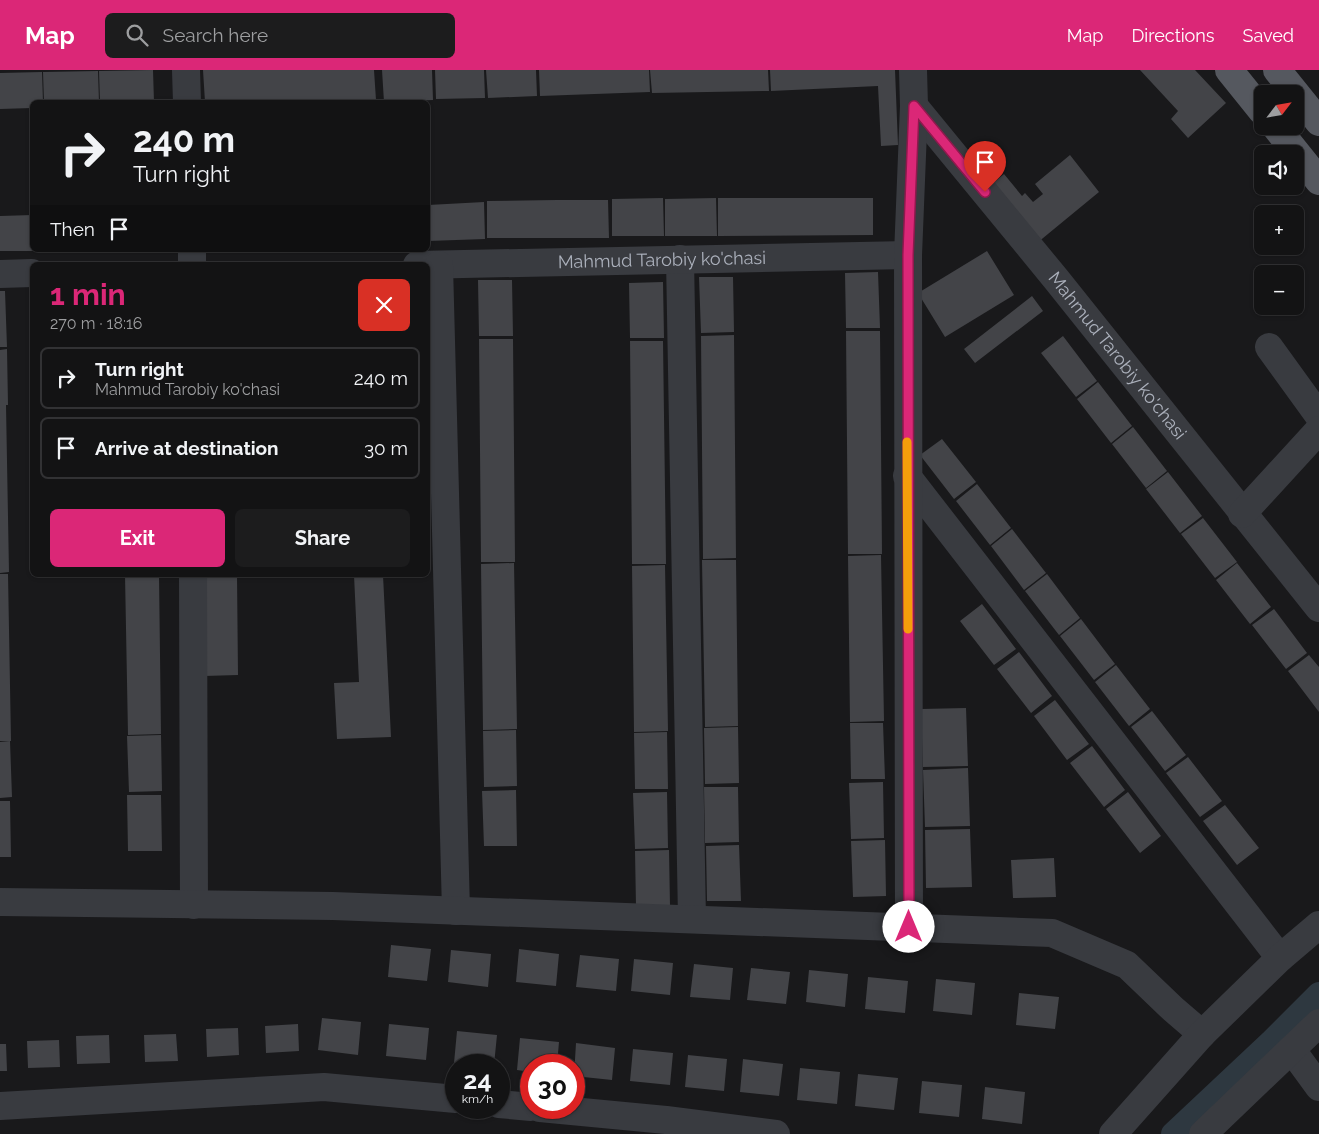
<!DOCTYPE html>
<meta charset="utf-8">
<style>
:root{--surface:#131314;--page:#1c1c1d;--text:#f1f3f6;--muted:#9d9ea0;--line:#323234;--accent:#db2777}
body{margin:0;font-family:Raleway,sans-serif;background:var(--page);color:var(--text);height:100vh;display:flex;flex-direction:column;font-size:19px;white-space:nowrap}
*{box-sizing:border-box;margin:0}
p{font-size:16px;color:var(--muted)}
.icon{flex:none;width:28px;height:28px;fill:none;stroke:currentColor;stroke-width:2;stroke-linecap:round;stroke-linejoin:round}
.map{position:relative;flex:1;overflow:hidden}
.panel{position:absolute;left:30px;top:192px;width:400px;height:315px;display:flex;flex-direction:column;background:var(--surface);border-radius:8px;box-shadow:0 1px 4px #0004,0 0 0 1px var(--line)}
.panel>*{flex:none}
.banner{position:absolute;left:30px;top:30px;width:400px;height:152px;border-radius:8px;box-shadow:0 1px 4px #0004,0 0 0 1px var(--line);background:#131314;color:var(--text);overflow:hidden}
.needle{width:32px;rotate:59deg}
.controls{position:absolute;left:1254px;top:15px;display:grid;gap:10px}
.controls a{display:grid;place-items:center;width:50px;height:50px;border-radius:8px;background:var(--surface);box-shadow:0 1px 4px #0004,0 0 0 1px var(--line);font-size:25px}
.speed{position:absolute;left:445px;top:984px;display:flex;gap:10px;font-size:25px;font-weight:700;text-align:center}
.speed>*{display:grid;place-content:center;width:65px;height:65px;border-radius:50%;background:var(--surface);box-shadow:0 1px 4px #0004,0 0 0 1px var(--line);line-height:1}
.speed small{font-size:12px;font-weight:400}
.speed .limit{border:8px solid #d22;background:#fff;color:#111}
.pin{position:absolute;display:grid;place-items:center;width:42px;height:42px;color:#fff;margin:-51px -21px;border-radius:50% 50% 50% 0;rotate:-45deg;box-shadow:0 0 5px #0007}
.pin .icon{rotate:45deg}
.me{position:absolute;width:55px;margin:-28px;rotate:0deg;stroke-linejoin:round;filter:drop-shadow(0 0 4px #0008)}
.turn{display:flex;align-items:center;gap:18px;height:105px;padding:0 20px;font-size:22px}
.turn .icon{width:65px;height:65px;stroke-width:2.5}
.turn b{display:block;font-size:35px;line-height:42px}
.then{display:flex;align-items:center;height:48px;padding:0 20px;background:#0003;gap:10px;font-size:19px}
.round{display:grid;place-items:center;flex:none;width:52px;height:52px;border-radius:8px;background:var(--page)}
.head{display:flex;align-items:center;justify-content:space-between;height:85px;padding:0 20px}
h1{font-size:30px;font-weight:700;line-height:38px;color:var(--accent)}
.primary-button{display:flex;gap:10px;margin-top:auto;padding:10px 20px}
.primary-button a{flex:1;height:58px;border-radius:8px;background:var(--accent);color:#fff;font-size:20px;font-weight:700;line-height:58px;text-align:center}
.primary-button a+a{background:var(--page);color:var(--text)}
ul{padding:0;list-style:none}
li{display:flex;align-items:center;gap:15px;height:62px;margin:0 10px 8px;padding:0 10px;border:2px solid var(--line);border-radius:8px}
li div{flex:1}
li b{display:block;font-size:19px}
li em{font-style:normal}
header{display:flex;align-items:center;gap:30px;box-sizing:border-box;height:70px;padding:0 25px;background:var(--accent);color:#fff}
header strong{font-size:24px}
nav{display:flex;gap:28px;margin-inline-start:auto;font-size:18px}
.search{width:350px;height:45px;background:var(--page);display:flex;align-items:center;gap:12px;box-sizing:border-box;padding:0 18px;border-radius:8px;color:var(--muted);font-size:19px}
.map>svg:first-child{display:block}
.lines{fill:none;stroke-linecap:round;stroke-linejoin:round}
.canal{stroke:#2e3840;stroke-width:24}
.building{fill:#434448}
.minor{stroke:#393b40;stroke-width:28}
.major{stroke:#55585f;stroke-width:28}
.route-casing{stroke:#8e194d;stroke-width:12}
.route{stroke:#db2777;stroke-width:9}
.slow{stroke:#f59e0b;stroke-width:9}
.labels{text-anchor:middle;stroke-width:4.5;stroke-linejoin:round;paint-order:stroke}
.street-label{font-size:18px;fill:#abb0bb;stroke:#141416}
</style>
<header>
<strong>Map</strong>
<div class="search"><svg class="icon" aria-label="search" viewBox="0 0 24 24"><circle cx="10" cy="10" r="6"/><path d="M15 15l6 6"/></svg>Search here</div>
<nav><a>Map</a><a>Directions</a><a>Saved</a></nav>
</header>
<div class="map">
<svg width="1319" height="1064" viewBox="0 0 1319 1064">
<rect width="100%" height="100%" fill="#19191b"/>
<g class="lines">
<path class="canal" d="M1173,1064L1272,971L1319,924"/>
</g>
<path class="building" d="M153,0L154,32H100L99,1Z
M203,0H374L376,30L317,32H205Z
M382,0H432L433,30L384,32Z
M435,0H484L485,28L436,29Z
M486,0H536L537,26L488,28Z
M539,0H649L650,22L540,26Z
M650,0H768L769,21L652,23Z
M770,0H895L898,75L881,76L878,16L771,21Z
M1140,0H1195L1226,33L1188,68L1171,49L1178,41Z
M98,1L99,32H44L43,2Z
M42,2L43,32H32V38L0,39V3Z
M1070,85L1099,122L1037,173L991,115L1004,104L1022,126L1025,123L1033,132L1043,124L1035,114Z
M663,128L664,166H612V129Z
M716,128L717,166H665V129Z
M718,128H873V165L718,166Z
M557,130H608L609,168H487V131Z
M484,132L485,169L428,171V135Z
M32,145V181H0V146Z
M987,181L1014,225L945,267L918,223Z
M878,202L880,258H846L845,203Z
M699,207H733L734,262L701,263Z
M478,210H512L513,266H479Z
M663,212L664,268H630L629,213Z
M0,221H5L7,277H0Z
M1032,226L1043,241L975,293L964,279Z
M846,261H880L882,484H848Z
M734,265L736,488L703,489L701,266Z
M1063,266L1097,311L1076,327L1041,283Z
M479,269H513L515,492H481Z
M630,271H663L666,494H632Z
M7,279L8,335H6L9,502L0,503V280Z
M1098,312L1132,356L1111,373L1077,329Z
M1133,357L1167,401L1146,418L1112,374Z
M942,369L976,412L954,429L920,385Z
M1168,402L1202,446L1180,463L1146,419Z
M977,414L1011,458L990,475L956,431Z
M1203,448L1237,492L1215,508L1181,464Z
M1012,459L1046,503L1024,520L991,476Z
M881,485L884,651L850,652L848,486Z
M702,490H736L738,656L705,657Z
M514,493L517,659L483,660L481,494Z
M1237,493L1271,537L1250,554L1216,510Z
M665,495L668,661L634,662L632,496Z
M0,504H8L11,671H0Z
M1047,504L1080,548L1059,565L1025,521Z
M125,505H159L161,664L128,665Z
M204,505H237L238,605L204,606Z
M354,505H383L391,667L337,669L334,613L359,612Z
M982,534L1016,579L994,595L960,551Z
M1274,539L1307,583L1286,599L1252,555Z
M1081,549L1115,594L1094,610L1060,566Z
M1019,582L1052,626L1031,643L997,599Z
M1309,585L1319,597V642L1288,601Z
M1116,595L1150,639L1129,656L1095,612Z
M1055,630L1089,674L1067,690L1034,646Z
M966,638L968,696L923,697L921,639Z
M1152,641L1186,685L1165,701L1131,657Z
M850,653H883L885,709H851Z
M738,657L739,713L705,714L704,658Z
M516,660L517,716L484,717L483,661Z
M667,662L668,719H635L634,663Z
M161,665L162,721L129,722L127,666Z
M10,671L12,727L0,728V672Z
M1092,676L1125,720L1104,737L1070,693Z
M1188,687L1222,731L1200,747L1166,703Z
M968,698L970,756L925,757L923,700Z
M883,712L884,768L851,769L849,713Z
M704,717H738L739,772L705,773Z
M516,720L517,776H484L482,721Z
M667,722L668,778L635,779L633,723Z
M1128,722L1161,766L1140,783L1106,739Z
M127,725H161L162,781H128Z
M0,731H10L11,787H0Z
M1225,735L1259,778L1237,795L1203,751Z
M970,759L972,817L926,818L925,760Z
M885,770L886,826L853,827L851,771Z
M739,775L741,831H707L706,776Z
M669,780L670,836L636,837L635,781Z
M1054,788L1056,827L1013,828L1011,790Z
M391,875L431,879L427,911L388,907Z
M519,879L559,884L556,916L516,912Z
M451,880L491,884L488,917L448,912Z
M580,885L619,889L616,921L576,917Z
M634,889L673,893L670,925L631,921Z
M694,894L733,898L730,930L690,927Z
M751,898L790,902L786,934L747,930Z
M809,900L848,904L845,937L806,932Z
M868,907L908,911L905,943L865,939Z
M936,909L975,913L972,945L933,941Z
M1019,923L1059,927L1055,959L1016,955Z
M322,948L361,952L358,985L318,980Z
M298,954L299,981L266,983L265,956Z
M389,954L429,958L426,990L386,986Z
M238,958L239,985L207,987L206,959Z
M457,961L497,965L494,995L454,993Z
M176,964L178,991L145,992L144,965Z
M109,965L110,993L77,994L76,966Z
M520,968L559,972L557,995H531V1002L517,1000Z
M59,970L60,997L28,998L27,971Z
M576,973L615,978L612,1010L574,1006Z
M0,974H6L7,1001H0Z
M633,979L673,983L670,1015L630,1011Z
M688,985L727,989L724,1021L685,1017Z
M743,989L783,994L779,1026L740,1022Z
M800,998L840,1002L837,1034L797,1030Z
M858,1004L898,1008L894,1040L855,1036Z
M922,1011L962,1015L959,1047L919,1043Z
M985,1017L1025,1022L1022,1054L982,1049Z"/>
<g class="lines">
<g class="minor">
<path d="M186,0L187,32"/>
<path id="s1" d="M914,36L1056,209L1319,538"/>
<path d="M192,180V195"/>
<path d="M680,189L692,849"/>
<path id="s2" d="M417,195L908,185"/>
<path d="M439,195L456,841"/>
<path d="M0,204L32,203"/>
<path d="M1269,277L1319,346"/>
<path d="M907,406L1280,888"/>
<path d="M1242,444L1319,360"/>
<path d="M193,505L194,835"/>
<path d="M0,832L333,836L1052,863L1127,895L1173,939L1202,964"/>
<path d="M909,857L908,185L914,36L913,0"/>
<path d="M1292,980L1319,1017"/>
<path d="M499,1034L531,1037"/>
<path d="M0,1036L324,1017L456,1029"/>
<path d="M540,1038L666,1050L776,1064"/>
<path d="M1113,1064L1202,964L1280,888L1319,855"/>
<path d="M1203,1064L1319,953"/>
</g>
<path class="major" d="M1229,0L1262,41
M1277,0L1319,52
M1275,56L1319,111"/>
</g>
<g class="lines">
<g class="route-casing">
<path id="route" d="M909,857L908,185L914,36L985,122"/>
</g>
<use href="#route" class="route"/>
<path class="slow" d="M907,372L908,559"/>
</g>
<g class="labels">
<g class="street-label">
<text dy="6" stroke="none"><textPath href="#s2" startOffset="245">Mahmud Tarobiy ko'chasi</textPath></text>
<text dy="6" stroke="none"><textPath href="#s1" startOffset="322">Mahmud Tarobiy ko'chasi</textPath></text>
</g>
</g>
</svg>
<div class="controls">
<a><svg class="needle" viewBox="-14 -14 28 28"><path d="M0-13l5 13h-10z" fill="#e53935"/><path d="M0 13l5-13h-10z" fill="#9d9ea0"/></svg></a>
<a><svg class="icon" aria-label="sound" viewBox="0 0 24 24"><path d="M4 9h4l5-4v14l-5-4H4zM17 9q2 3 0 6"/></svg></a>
<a>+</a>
<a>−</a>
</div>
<div class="speed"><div>24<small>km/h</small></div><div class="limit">30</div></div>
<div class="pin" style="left:985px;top:122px;background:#d93025"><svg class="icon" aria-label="arrive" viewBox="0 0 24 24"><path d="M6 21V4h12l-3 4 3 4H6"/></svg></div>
<svg class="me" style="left:909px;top:857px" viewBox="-20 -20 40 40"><circle r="19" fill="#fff"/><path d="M0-13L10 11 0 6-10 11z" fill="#db2777"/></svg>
<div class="banner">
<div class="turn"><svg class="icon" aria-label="right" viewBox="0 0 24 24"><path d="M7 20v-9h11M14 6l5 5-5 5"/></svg><div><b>240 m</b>Turn right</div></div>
<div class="then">Then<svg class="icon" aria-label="arrive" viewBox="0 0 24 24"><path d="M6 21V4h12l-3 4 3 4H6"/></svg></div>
</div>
<section class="panel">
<div class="head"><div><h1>1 min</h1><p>270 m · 18:16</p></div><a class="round" style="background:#d93025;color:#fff"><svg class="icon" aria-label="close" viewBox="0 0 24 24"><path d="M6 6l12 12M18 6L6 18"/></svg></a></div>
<ul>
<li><svg class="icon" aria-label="right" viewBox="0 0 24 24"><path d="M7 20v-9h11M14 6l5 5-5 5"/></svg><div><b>Turn right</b><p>Mahmud Tarobiy ko'chasi</p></div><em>240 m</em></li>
<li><svg class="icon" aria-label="arrive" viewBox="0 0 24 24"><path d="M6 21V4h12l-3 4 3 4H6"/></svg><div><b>Arrive at destination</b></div><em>30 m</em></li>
</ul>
<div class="primary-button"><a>Exit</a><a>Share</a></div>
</section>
</div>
